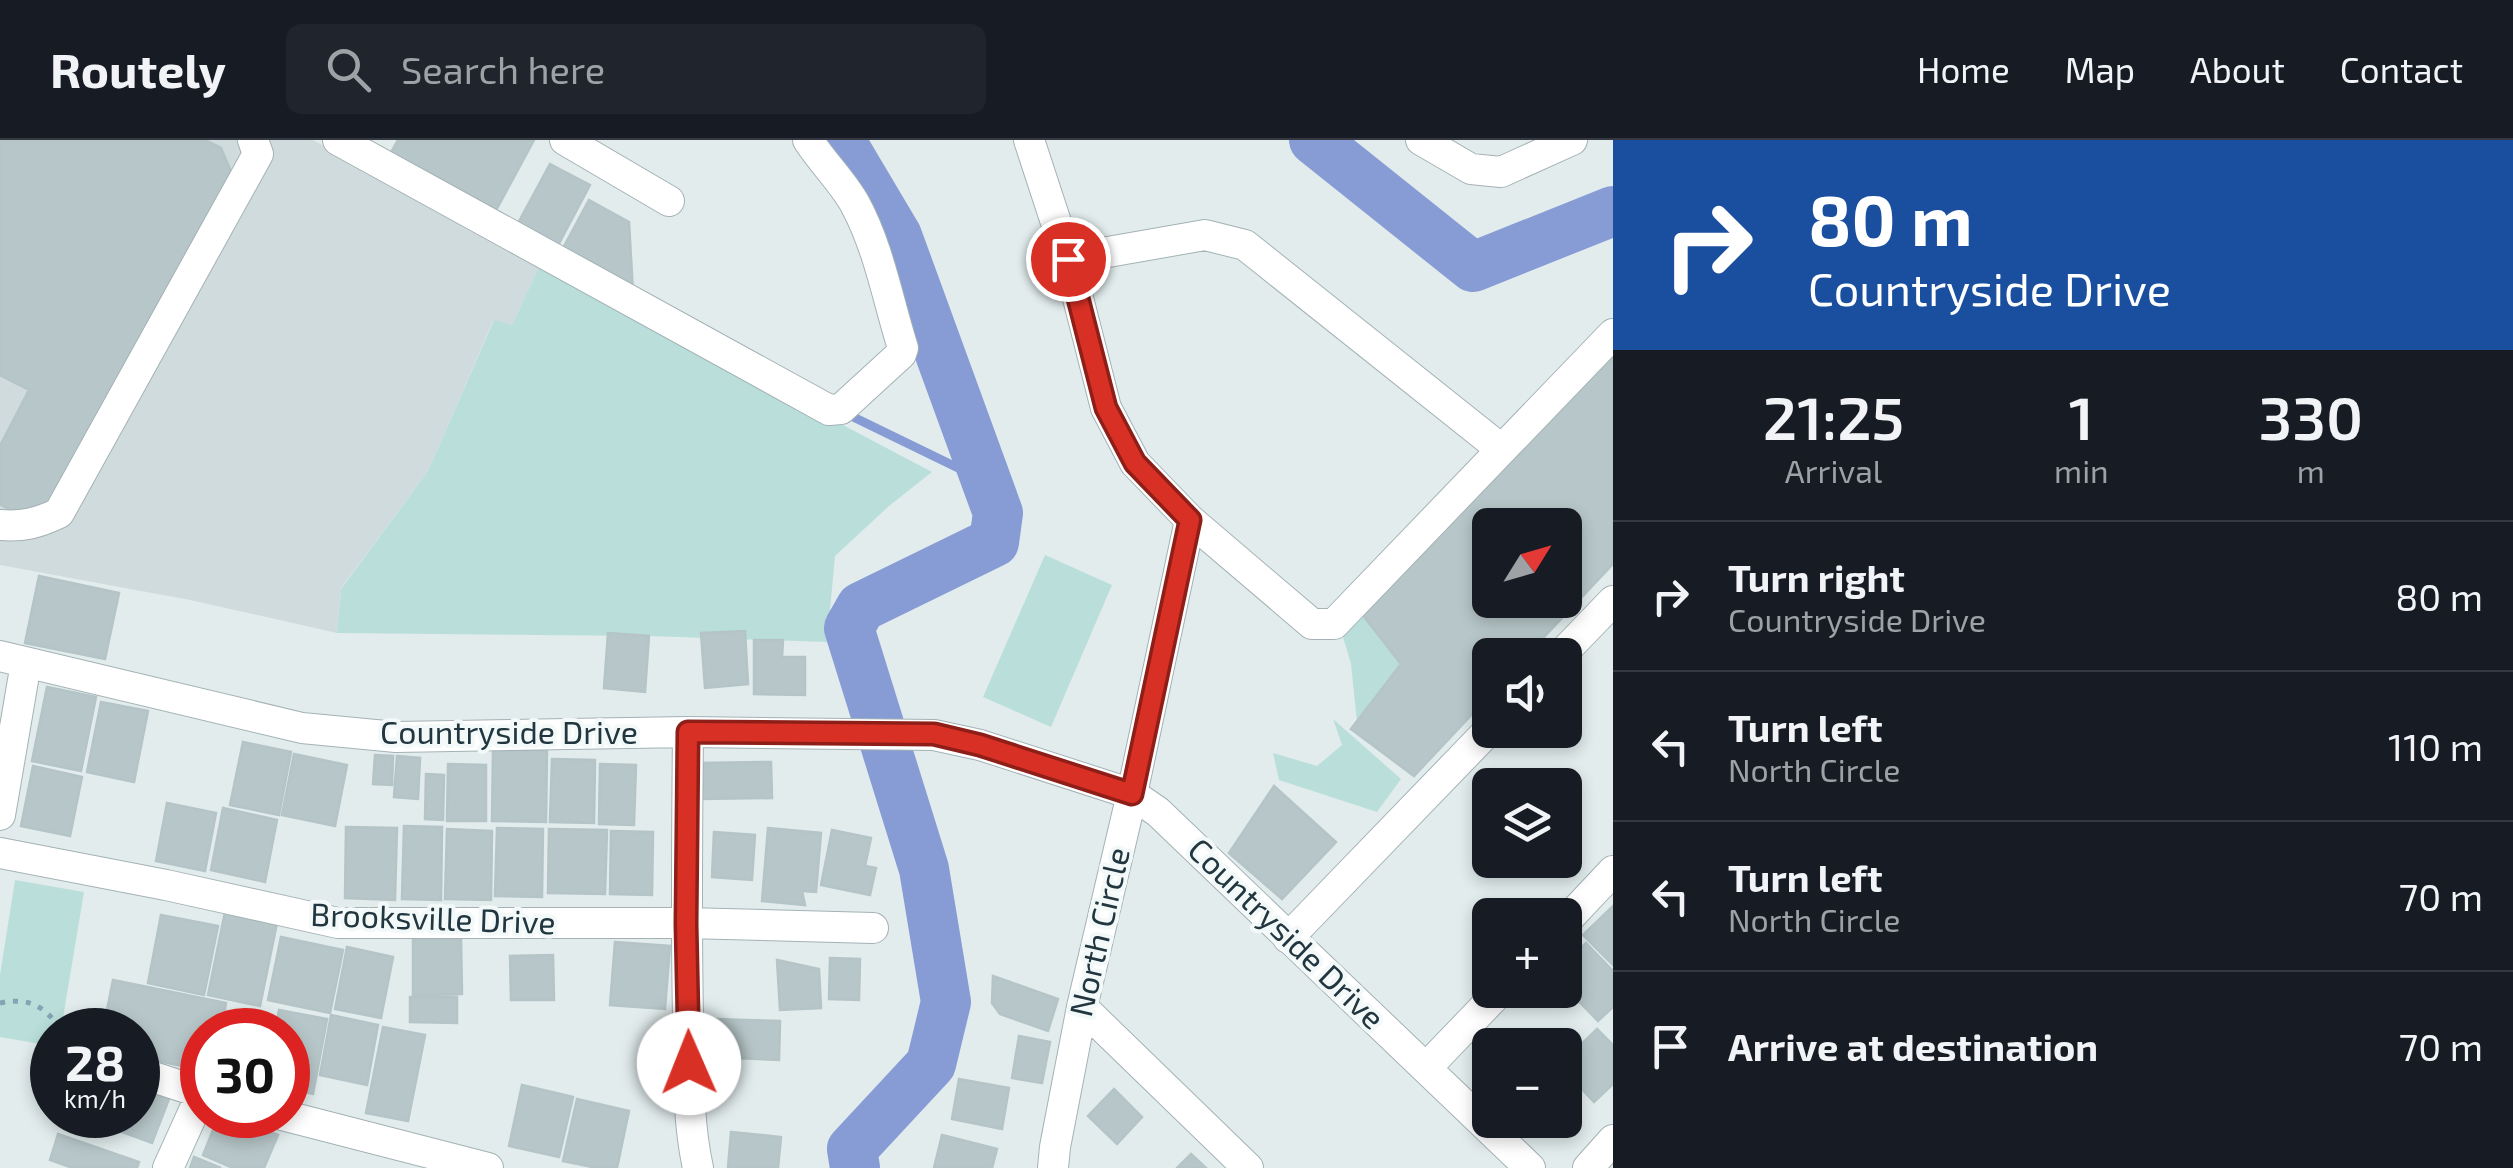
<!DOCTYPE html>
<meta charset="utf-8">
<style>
:root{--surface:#171b24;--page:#20242c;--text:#f1f3f6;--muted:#9ea1a6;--line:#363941}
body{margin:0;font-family:"Exo 2",sans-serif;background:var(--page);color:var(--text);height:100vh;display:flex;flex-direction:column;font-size:38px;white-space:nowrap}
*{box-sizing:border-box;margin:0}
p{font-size:32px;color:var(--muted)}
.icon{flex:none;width:55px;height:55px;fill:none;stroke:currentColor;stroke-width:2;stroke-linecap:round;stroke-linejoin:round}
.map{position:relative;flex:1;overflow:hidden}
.drawer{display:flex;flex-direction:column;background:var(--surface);width:900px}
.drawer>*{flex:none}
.top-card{background:#1a4fa0;color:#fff;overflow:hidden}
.needle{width:65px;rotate:53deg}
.tools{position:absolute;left:1472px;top:368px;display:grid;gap:20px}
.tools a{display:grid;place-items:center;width:110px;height:110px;border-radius:15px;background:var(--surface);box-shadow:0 5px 15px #0003;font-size:50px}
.speed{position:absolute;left:30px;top:868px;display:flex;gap:20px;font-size:50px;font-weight:700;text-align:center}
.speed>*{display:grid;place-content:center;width:130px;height:130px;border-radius:50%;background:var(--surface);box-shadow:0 5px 15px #0003;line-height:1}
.speed small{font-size:25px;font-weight:400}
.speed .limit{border:15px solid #d22;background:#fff;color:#111}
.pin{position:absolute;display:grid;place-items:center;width:85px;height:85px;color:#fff;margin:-42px;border:5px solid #fff;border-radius:50%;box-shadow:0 2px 10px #0007}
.me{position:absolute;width:110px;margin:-55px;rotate:359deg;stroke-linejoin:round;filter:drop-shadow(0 0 8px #0008)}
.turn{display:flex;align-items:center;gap:35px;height:210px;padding:0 30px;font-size:45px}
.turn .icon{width:130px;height:130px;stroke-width:2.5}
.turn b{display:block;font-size:70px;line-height:85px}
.eta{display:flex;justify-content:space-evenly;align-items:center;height:170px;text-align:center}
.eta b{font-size:60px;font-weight:600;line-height:70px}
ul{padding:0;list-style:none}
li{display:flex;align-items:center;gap:30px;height:150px;padding:0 30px;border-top:2px solid var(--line)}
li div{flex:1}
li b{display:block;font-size:38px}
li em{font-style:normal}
header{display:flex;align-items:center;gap:60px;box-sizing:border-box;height:140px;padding:0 50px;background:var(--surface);border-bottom:2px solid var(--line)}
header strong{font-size:48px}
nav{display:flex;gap:55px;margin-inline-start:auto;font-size:35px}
.search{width:700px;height:90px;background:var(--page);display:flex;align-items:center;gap:25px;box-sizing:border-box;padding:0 35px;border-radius:15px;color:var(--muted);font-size:38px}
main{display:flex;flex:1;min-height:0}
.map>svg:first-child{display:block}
.built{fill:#d0dbdd}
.green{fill:#badfda}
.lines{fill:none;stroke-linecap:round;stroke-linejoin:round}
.stream{stroke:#879bd5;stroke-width:9}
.river{stroke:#879bd5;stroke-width:50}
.building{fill:#b7c6c8;stroke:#b4c4c7;stroke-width:2.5;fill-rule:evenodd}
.minor-casing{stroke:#a4b2b5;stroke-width:32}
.path{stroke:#81a5b2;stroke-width:5;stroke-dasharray:5 8;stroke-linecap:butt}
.minor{stroke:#fff;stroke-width:30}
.route-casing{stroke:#8d1f18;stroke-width:25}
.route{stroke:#d93025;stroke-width:18}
.labels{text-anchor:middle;stroke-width:8;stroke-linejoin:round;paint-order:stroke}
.street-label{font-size:32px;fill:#21363f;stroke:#f3f9f9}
</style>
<header>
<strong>Routely</strong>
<div class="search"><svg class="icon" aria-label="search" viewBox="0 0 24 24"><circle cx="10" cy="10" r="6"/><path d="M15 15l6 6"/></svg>Search here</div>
<nav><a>Home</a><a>Map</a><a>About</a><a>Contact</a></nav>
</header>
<main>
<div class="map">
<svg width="1613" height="1028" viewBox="0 0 1613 1028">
<rect width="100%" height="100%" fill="#e2eced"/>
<path class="built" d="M0,0H313L540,125L512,185L493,181L428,331L341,448L337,493L190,460L0,425Z"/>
<path class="green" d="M540,125L932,332L889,366L835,416L827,502L649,496L337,493L341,449L428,331L494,180L512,185Z
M1045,415L1112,445L1051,587L983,557Z
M1362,474L1401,524L1357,582L1351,524L1341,490Z
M1333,579L1401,639L1377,672L1279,640L1273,613L1317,626L1342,605Z
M15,740L84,752L61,890H52V906L0,897V835Z"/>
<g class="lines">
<path class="stream" d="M843,272L987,342"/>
<path class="river" d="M840,0L897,96L998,373L994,402L861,467L849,488L924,729L946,862L931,924L852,1009L855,1028
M1314,0L1473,127L1613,71"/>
</g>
<path class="building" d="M0,0H205L221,8L232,34L50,370L12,371L0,364V306L29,250L0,235Z
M398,0H534L494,74L389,16Z
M550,24L590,45L556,109L516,87Z
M589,60L629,82L633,153L561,112Z
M1613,216V424L1527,515H1490V555L1414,636L1351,589L1401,524L1362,474ZM1490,385H1565V460H1490Z
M39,436L119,453L105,519L25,503Z
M745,491L748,544L705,548L701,493Z
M608,493L649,496L645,552L604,548Z
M754,500H783L782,517H805V555L754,554Z
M47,547L96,557L81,631L32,621Z
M101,562L148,571L134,642L87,632Z
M243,602L291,612L279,675L230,665Z
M493,610L547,611L546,682L492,681Z
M294,614L347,625L335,686L282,675Z
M375,615L393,616L392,645L373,644Z
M397,616L420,618L418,659L394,657Z
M552,619L595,620L594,683L550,682Z
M771,622L772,658L700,659L699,623Z
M448,624L486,625V681H447Z
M600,624L636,625L634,685L599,684Z
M33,626L82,637L70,696L21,686Z
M426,634L444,635L443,680L425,679Z
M1274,646L1336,702L1282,759L1229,713Z
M167,663L216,673L205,731L156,721Z
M223,668L277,680L265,742L211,730Z
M404,686L442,687L441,760L402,759Z
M346,687L397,688L395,760L345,758Z
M497,688L543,689L542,757L495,756Z
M768,688L821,693L816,752L802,751L805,765L762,761Z
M447,689L492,691L491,760L445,759Z
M549,689L607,690L605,754L548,753Z
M832,690L871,698L865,726L876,728L870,755L821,745Z
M611,691L653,692L652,755L610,754Z
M714,692L755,695L752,740L712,737Z
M1613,766V825L1583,795Z
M225,772L277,783L260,866L208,855Z
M161,775L218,786L204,855L148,843Z
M281,797L343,810L330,873L268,860Z
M413,799H461L462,854L413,855Z
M615,802L670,806L665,869L610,865Z
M1586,803L1613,831V867L1598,881L1565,847V823Z
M347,807L393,817L381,878L335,869Z
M553,815L554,860H511L510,816Z
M830,818L860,819L859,860L829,859Z
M777,820L819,829L821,868L780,870Z
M993,836L1058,859L1048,891L1000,874L992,863Z
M113,840L226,863L221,890H202V930L138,917V890H103Z
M410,857H457V883L410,882Z
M279,870L327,879L313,954L288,948V890H275Z
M331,875L378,885L367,945L320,935Z
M714,879L780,881L779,920L712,917Z
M383,887L425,895L408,981L366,973Z
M1597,889L1613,905V944L1594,962L1565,931V920Z
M1019,896L1050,902L1042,943L1012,938Z
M959,939L1009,948L1002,989L952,979Z
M522,945L573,957L559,1017L509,1006Z
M138,947L169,959L152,1003L76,975H138Z
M1114,949L1142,977L1117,1004L1088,976Z
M577,959L629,971L617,1028H597L563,1021Z
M219,975H228L278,995L264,1028H233L203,1015Z
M731,992L781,997L778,1028H728Z
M58,994L139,1022L137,1028H73L50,1020Z
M942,995L997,1009L992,1028H934Z
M1191,1014L1206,1028H1177Z
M194,1017L221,1028H190Z"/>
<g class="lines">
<g class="minor-casing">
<path id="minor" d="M338,0L829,270L841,269L901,214L903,208C888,161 879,108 855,64C843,42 822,22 808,0
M565,0L669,61
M1029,0L1068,119L1106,268L1135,323L1190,380L1312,484H1334L1613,194
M1421,0L1471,29L1501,32L1572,0
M1068,119L1205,95L1245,105L1501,309
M0,385C23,387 38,383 59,373L258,14L253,0
M1561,515L1613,461
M0,516L302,588L396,597L688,592L934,595L980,605L1132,654L1158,672L1530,1028
M688,592C687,687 686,781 688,876C689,927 687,978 698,1028
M0,675L26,523
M0,713L166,745L338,783H686L873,788
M1565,782L1613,731
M1288,798L1490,589
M1082,867L1248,1028
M1426,928L1501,850
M138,932L202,953L168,1028
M282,975L488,1028
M1053,1028L1055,1007L1082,867L1132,654L1190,380
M1588,1028L1613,1000"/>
</g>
<path class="path" d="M0,863C29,857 45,866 61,890"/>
<use href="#minor" class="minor"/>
</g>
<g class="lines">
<g class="route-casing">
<path id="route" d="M689,923L686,784L688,592L934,594L980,605L1132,654L1190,380L1135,323L1106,268L1068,119"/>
</g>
<use href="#route" class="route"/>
</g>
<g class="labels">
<g class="street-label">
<text x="509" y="604">Countryside Drive</text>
<text transform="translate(433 779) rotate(2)" y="11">Brooksville Drive</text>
<text transform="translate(1100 792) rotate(-77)" y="11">North Circle</text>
<text transform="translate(1286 794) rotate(44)" y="11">Countryside Drive</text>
</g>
</g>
</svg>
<div class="tools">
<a><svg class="needle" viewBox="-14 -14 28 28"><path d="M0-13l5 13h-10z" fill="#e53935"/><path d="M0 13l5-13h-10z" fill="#9ea1a6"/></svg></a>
<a><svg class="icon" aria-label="sound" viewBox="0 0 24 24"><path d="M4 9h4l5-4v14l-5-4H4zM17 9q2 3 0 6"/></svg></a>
<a><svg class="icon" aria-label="layers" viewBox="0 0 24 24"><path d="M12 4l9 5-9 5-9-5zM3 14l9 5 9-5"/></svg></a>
<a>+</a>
<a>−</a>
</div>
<div class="speed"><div>28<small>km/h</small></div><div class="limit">30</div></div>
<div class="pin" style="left:1068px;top:119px;background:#d93025"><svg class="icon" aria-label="arrive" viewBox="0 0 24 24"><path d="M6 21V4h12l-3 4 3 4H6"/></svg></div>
<svg class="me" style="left:689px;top:923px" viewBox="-20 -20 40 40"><circle r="19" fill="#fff"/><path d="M0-13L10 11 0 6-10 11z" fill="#d93025"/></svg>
</div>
<section class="drawer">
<div class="top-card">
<div class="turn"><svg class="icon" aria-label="right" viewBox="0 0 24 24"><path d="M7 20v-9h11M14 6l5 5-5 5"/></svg><div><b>80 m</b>Countryside Drive</div></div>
</div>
<div class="eta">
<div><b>21:25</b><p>Arrival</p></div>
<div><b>1</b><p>min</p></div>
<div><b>330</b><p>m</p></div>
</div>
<ul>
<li><svg class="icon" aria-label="right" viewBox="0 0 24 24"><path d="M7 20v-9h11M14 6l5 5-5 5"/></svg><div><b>Turn right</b><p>Countryside Drive</p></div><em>80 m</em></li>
<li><svg class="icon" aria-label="left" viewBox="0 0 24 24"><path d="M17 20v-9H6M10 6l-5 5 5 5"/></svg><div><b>Turn left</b><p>North Circle</p></div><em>110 m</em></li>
<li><svg class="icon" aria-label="left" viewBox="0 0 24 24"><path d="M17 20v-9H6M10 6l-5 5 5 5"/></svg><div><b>Turn left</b><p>North Circle</p></div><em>70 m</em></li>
<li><svg class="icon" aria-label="arrive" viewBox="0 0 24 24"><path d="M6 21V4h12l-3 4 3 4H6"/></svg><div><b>Arrive at destination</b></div><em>70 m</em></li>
</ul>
</section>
</main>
